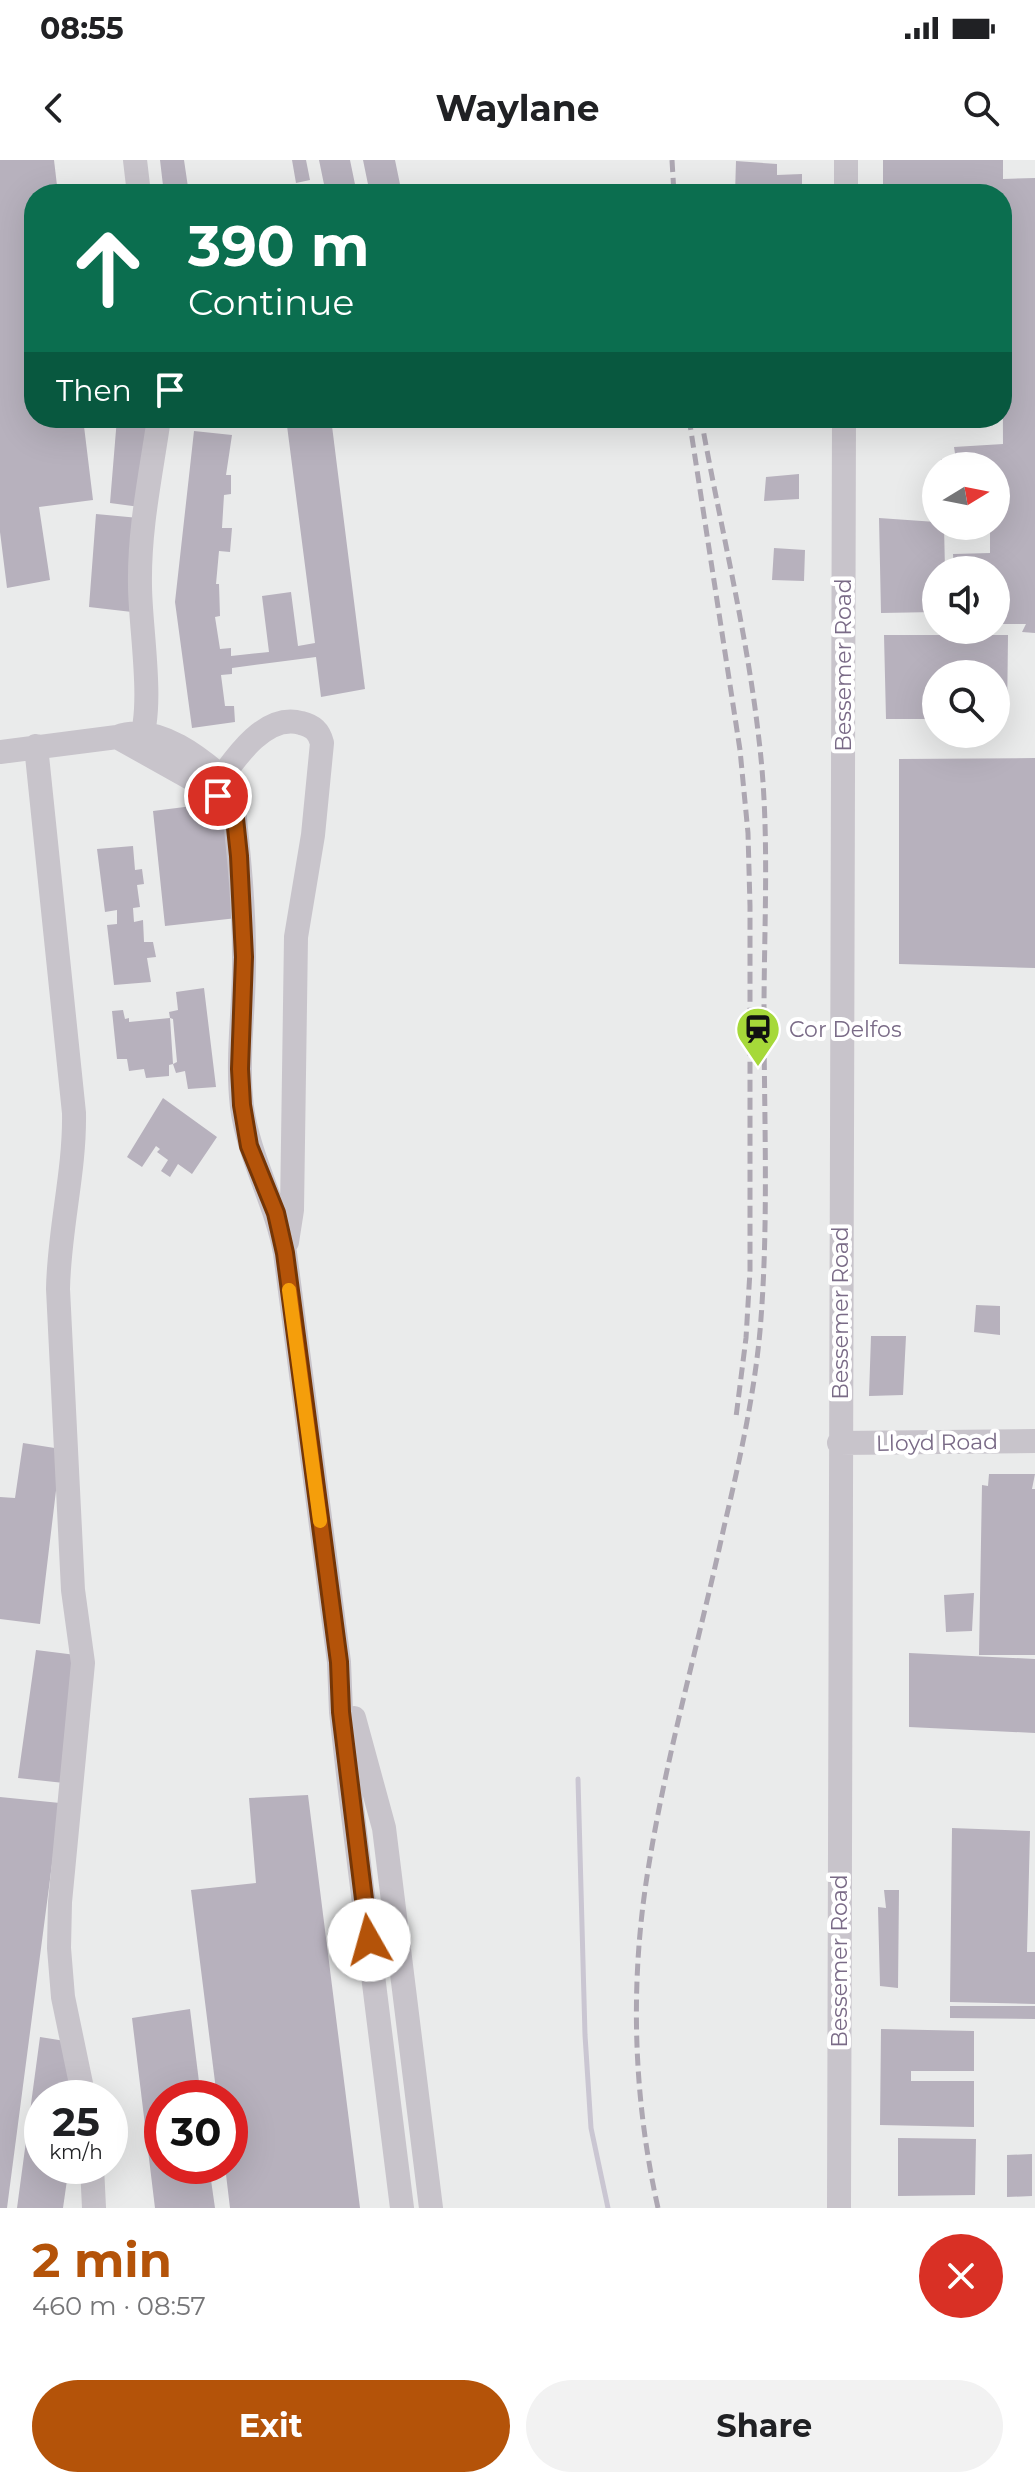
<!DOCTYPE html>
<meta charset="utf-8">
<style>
:root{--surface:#fff;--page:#f2f2f2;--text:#202124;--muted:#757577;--accent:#b45309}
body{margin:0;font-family:Montserrat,sans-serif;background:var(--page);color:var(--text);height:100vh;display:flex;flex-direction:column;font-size:30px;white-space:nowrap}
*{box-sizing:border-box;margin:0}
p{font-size:26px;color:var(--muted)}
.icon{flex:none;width:44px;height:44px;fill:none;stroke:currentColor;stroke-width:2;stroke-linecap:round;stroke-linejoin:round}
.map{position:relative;height:2048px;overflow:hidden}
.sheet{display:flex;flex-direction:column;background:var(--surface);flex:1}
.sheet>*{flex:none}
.top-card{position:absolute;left:24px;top:24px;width:988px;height:244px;border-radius:32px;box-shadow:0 8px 32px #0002;background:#0b6e4f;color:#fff;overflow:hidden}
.needle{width:52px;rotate:80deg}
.fabs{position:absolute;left:922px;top:292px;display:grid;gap:16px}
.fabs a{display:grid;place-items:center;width:88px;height:88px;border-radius:50%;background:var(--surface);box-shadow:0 8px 32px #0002;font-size:40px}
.speed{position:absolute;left:24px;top:1920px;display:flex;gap:16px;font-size:40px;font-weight:700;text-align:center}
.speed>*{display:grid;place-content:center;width:104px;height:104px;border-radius:50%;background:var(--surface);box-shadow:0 8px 32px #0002;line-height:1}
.speed small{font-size:20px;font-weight:400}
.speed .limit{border:12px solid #d22;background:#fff;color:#111}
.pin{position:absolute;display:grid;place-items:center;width:68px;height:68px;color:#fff;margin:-34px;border:4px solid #fff;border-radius:50%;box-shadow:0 2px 8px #0007}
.me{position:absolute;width:88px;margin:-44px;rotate:353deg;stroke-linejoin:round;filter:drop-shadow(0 0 6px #0008)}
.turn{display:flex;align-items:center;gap:28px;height:168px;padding:0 32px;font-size:36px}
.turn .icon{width:104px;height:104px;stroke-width:2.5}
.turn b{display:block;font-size:56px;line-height:68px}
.then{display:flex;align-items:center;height:76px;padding:0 32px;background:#0003;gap:16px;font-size:30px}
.round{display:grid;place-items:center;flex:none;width:84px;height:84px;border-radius:42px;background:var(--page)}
.head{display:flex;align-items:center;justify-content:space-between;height:136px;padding:0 32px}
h1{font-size:48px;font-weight:700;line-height:60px;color:var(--accent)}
.button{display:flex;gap:16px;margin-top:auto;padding:16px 32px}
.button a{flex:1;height:92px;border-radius:48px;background:var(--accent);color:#fff;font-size:32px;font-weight:700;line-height:92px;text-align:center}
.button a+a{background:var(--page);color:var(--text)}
.status{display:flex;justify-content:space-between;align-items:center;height:56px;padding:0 40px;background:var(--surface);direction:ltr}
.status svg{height:22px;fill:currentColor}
header{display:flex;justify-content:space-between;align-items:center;height:104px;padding:0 32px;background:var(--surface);font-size:36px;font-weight:700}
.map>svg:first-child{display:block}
.built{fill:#eaebeb;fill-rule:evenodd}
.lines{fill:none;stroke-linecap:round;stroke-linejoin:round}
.stream{stroke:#cac6d2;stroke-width:5}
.building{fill:#b7b1bd}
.minor{stroke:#c8c4cb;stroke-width:24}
.rail{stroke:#ada7b2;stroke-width:5;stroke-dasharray:12 6;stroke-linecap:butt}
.route-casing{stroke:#753606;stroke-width:20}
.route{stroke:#b45309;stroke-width:14}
.slow{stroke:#f59e0b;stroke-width:14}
.labels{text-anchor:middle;stroke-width:8;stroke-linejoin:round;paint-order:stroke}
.street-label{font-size:22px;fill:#7a6b87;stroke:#fff}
.poi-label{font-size:22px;fill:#7a6b87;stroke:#fff;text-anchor:start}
</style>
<div class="status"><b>08:55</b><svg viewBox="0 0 49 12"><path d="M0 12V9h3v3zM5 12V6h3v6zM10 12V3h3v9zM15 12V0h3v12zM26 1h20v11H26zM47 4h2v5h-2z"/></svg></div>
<header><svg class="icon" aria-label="back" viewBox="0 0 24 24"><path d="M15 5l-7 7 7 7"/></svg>Waylane<svg class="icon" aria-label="search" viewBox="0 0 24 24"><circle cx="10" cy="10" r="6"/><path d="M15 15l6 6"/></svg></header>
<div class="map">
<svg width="1035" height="2048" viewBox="0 0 1035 2048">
<rect width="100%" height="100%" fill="#f8faf8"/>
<path class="built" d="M0,0H1035V2048H0ZM34,34H1002V258H34ZM936,306H996V366H936ZM936,410H996V470H936ZM936,514H996V574H936ZM42,1938H110V2006H42ZM162,1938H230V2006H162Z"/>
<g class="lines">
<path class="stream" d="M578,1619L585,1875L591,1968L608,2048"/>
</g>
<path class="building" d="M0,0H54L58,34H34V258H83L93,340L39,347L50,420L7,428L0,372Z
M160,0H184L189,34H164Z
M292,0H306L310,20L296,23Z
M319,0H350L357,34H326Z
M363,0H395L402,34H370Z
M883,0H1003V19L1035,18V473L1022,472L1026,464H996V410H954L953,394L990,393V366H996V306H941V299L956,300L954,287L1003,284L1002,34H883Z
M736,1L777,4V15L802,14V34H772V30L761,34H735Z
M117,258H149L140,347L110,343Z
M286,258H331L365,529L321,537L316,497L232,508V514L221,515L225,546H234L235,562L192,568L175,442L194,271L232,275L226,315H231V334L224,335L222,368H232L230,392L219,391L216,424H219L220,456L215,457L220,489L231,488V496L269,492L262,436L291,432L298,486L315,483Z
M765,258H797V265L764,264Z
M799,314V339L764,341L766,317Z
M96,354L139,358L132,452L89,447Z
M879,358L936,362V366H944L945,410H936V452L881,453Z
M774,388L805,390L804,421L772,420Z
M884,475H1008L1007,559H996V514H936V559H886Z
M1035,598V808L899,804V599Z
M224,642L237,758L165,766L153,651Z
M133,686L135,710L142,709L144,724L137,725L140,747L133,748L134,762L143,760L144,782H153L156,797L147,798L151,822L114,825L107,765L117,764V750L105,752L97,689Z
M204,828L216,927L188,929L185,911L176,913L173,904L177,902L173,859L170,858L173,904L169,905V916L146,918L144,909L129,911L127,899H117L112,851L123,850L125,859L129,858V862L170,858L169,852L178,850L176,832Z
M163,938L217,977L192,1014L178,1004L170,1017L161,1011L168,1000L157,992L160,989L156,986L142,1007L127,997Z
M976,1145L1000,1146V1175L974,1172Z
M871,1176H906L903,1235L869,1236Z
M23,1283L61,1289L40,1464L0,1459V1337L15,1338Z
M989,1314H1035L1032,1329H1035V1495H979L982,1325L988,1326Z
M974,1433L972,1471L946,1472L944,1435Z
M36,1490L76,1495L64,1623L18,1618Z
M909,1493L1035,1499V1573L909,1567Z
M308,1635L360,2048H230L225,2006H230V1938H217L191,1730L256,1723L249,1638Z
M0,1637L60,1643L7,2048H0Z
M952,1668L1030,1671L1027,1792H1035V1844L950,1842Z
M884,1730H899L898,1828L880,1826L878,1747L886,1748Z
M950,1846H1035V1859L950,1858Z
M190,1849L201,1938H162V2006H209L215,2048H155L132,1858Z
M881,1869L974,1871V1911H911V1921H974V1967L880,1965Z
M40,1877L84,1884L78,1938H42V2006H69L63,2048H17Z
M898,1978L976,1979L975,2035L898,2036Z
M1032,1994V2036L1007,2037V1995Z"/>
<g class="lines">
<path class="minor" d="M135,0L139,34
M846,34V0
M117,577L226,638L234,649C239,697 244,746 244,795C245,845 236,897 242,947C249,999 276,1042 285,1093L339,1502L341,1552L349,1623L402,2048
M139,585C155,548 140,468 140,425C139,368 151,314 159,258
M36,586L74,953C75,1012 59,1069 58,1129L73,1430L83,1503L60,1742L59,1788L63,1837L84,1938
M0,592L117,577C158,562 203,600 232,626
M211,632C230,606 262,552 301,563C313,566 319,571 322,583L313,675L296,777L292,1050L287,1082
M839,1283L1035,1281
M354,1558L384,1668L431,2048
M92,2006L94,2048
M839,2048L844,258"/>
<path class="rail" d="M672,0L674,34
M689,258L740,590L748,673L750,746V1111L746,1178L736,1257
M658,2048C634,1941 630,1831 646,1723C664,1603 698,1486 724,1367C739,1303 754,1237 760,1171C769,1065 764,958 764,853C764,762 770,670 759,580C747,472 720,365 701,258"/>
</g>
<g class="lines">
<g class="route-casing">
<path id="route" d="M218,636L226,638L234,649L239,696L244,797L240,909L242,945L249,986L276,1053L285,1093L339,1502L341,1552L369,1780"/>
</g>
<use href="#route" class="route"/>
<path class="slow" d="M289,1130L320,1361"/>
</g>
<defs>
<g id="station-pin" transform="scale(2.3)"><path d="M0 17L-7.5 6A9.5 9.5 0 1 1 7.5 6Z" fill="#a6d939" stroke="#fff"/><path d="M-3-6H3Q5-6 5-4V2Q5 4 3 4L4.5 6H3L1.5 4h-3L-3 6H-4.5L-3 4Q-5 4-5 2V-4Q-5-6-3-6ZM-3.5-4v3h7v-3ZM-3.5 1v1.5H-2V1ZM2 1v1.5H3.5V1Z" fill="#111"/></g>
</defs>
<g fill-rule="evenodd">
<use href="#station-pin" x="758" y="869"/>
</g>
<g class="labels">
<g class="street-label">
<text transform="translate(843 505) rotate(-90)" y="8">Bessemer Road</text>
<text transform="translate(840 1153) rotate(-90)" y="8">Bessemer Road</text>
<text transform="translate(937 1282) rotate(-1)" y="8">Lloyd Road</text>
<text transform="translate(839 1801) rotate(-90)" y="8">Bessemer Road</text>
</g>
<g class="poi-label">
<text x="789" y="877">Cor Delfos</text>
</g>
</g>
</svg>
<div class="fabs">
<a><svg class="needle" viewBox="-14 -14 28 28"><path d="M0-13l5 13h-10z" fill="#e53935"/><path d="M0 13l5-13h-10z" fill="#757577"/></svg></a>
<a><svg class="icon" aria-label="sound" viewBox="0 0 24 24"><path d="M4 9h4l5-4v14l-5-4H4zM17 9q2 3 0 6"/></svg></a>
<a><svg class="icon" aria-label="search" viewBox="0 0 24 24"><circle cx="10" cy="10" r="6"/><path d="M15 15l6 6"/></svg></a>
</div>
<div class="speed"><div>25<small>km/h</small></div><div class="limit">30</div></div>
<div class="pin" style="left:218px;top:636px;background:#d93025"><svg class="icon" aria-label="arrive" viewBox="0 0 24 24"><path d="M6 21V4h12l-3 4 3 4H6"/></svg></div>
<svg class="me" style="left:369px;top:1780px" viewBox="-20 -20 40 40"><circle r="19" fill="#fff"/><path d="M0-13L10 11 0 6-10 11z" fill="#b45309"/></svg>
<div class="top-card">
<div class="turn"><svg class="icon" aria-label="ahead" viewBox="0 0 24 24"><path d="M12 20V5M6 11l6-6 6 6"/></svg><div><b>390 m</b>Continue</div></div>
<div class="then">Then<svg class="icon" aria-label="arrive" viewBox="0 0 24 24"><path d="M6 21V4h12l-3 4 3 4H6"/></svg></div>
</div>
</div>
<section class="sheet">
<div class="head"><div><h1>2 min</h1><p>460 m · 08:57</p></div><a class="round" style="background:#d93025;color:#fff"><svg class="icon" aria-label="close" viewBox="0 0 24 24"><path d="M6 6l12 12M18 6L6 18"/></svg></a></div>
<div class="button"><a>Exit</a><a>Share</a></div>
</section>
